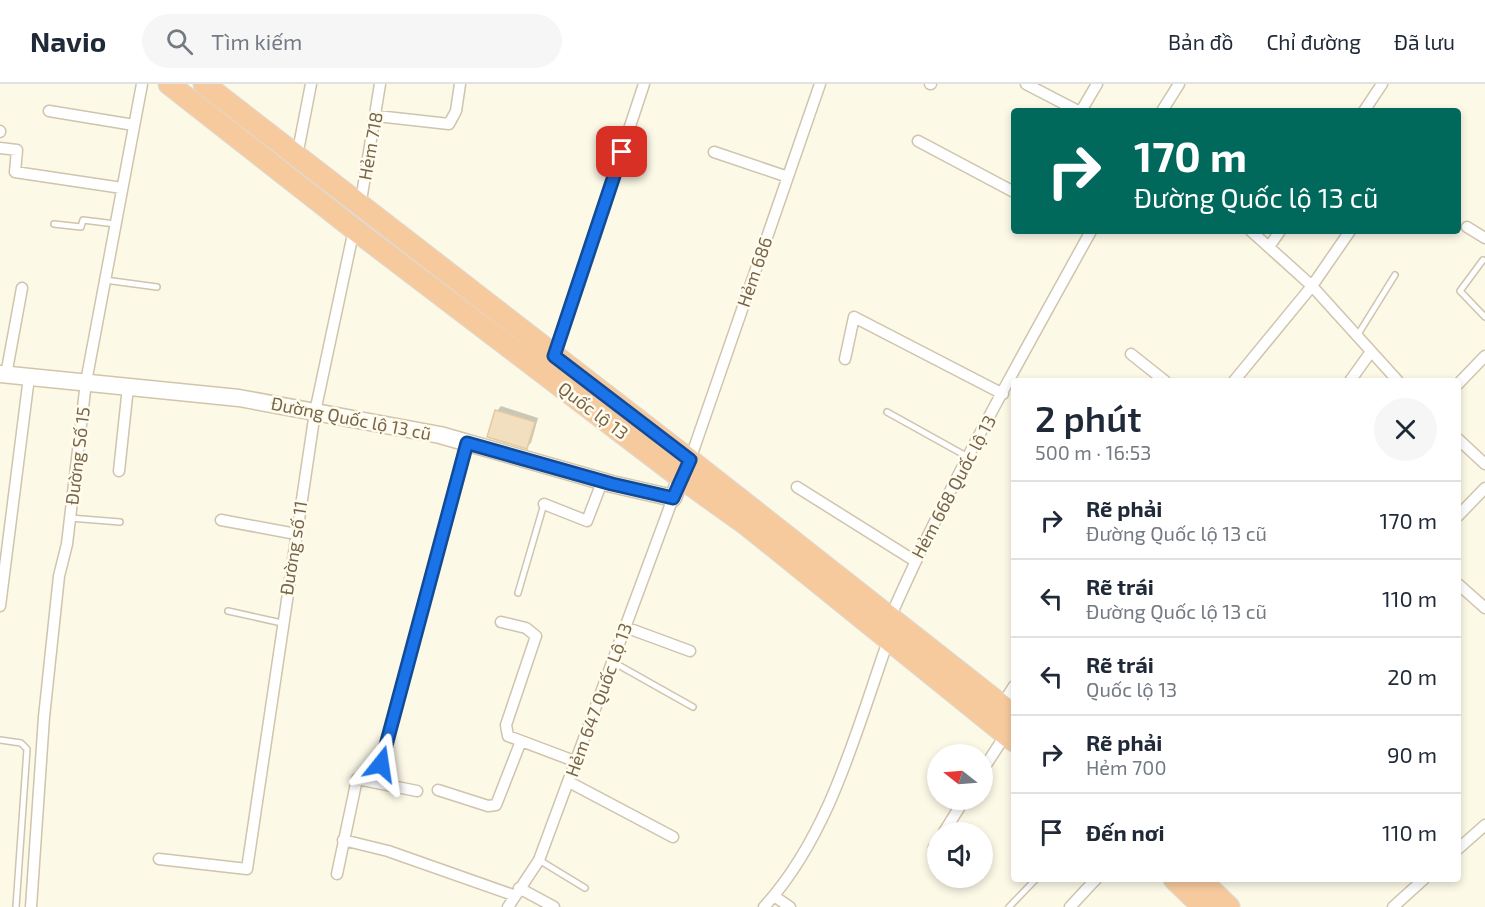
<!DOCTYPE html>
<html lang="vi">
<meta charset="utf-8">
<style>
:root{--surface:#fff;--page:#f6f6f7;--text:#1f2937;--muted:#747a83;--line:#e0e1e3}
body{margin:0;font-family:"Exo 2",sans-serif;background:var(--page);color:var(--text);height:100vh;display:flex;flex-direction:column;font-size:22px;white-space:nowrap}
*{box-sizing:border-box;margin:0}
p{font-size:20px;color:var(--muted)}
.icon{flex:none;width:33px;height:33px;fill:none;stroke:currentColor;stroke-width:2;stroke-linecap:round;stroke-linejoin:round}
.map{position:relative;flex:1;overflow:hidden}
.drawer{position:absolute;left:1011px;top:294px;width:450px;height:504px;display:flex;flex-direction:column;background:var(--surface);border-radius:6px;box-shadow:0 3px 9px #0003}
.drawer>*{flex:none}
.top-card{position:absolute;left:1011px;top:24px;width:450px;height:126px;border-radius:6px;box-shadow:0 3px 9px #0003;background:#00695c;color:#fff;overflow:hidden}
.needle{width:39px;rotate:287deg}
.buttons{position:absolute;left:927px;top:660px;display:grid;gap:12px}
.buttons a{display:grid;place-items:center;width:66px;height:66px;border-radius:50%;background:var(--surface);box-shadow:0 3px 9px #0003;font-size:30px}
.pin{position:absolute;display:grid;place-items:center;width:51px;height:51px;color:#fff;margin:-26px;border-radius:12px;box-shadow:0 3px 9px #0006}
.me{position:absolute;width:66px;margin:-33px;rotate:15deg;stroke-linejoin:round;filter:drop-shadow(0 0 4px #0008)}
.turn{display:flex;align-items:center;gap:21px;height:126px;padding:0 24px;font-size:27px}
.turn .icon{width:78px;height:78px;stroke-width:2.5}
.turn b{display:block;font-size:42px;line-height:51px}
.round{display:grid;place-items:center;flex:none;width:63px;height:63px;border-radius:32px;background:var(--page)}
.summary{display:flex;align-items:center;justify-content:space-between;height:102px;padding:0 24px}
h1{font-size:36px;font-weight:600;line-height:45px}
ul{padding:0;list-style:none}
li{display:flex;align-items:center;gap:18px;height:78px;padding:0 24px;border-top:2px solid var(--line)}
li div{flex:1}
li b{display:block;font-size:22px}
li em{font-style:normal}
header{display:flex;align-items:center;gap:36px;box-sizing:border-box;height:84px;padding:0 30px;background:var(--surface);border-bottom:2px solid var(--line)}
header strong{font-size:28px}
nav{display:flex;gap:33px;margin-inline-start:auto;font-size:21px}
.search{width:420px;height:54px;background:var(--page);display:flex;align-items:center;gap:15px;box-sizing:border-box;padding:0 21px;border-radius:33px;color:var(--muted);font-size:22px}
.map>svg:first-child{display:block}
.shadow{fill:#0003}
.building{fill:#f2dfbf;stroke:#e5ca9f;stroke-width:1.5}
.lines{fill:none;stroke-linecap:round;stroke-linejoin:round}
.lane-casing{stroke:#cfc4ad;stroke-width:8}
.street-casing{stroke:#cfc4ad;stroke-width:13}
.secondary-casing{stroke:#d2c5aa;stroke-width:19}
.highway-casing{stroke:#dedad4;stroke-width:23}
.lane{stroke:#fff;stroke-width:5}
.street{stroke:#fff;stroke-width:10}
.secondary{stroke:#fff;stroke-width:16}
.highway{stroke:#f7ca9e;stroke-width:21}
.route-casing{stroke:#114b97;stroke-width:15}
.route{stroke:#1a73e8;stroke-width:10}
.labels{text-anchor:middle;stroke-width:5;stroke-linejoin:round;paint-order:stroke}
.street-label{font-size:18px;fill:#77654b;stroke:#fffcee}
</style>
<header>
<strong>Navio</strong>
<div class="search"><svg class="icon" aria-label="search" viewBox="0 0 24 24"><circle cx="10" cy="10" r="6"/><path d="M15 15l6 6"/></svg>Tìm kiếm</div>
<nav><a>Bản đồ</a><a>Chỉ đường</a><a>Đã lưu</a></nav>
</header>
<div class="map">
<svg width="1485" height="823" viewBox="0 0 1485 823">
<rect width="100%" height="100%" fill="#fcf9e7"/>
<path class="shadow" d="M501,322L538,334L531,359L526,363L497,327Z"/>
<path class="building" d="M495,326L535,338L527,365L487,353Z"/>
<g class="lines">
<g class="lane-casing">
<path id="lane" d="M54,140L81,143L83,136L115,140
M1483,176L1460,207L1485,233
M105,196L157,203
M1357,252L1395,191
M887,328L968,373
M70,434L120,438
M518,509L544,420
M228,527L282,539
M613,578L693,623
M0,656L21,659L27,665L16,823
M539,776L585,804
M1009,823L1036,795"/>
</g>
<g class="street-casing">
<path id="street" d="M930,0H931
M1026,0L1078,27
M49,27L134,41
M1081,27L1097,0
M1162,27L1179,0
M1364,27L1382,0
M377,32L449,40L456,27L460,0
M0,47V48
M918,57L1014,108
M0,64L17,66L15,88L122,104
M714,68L788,93
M297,72L311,0
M360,123L380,0
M1467,143L1485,154
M1251,147L1312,202L1398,297
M1269,163L1280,147
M1131,270L1165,297
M554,272L644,0
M845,275L854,233L1003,310
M6,291L22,204
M1234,297L1312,202L1350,147
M1350,297L1370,269
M1458,300L1485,272
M1458,355L1485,380
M690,376L820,0
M119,387L128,303
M797,403L915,477
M544,420L587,437L602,398
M1458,432L1485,404
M221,436L296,450
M1458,500L1485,524
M0,522L29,293
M890,534C948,401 1021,274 1091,147
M501,538L526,544L536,552L506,641L508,652L577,678
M625,543L690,567
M1002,621L1014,602
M381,679L467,359
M982,687L1006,650
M569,698L673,753
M438,706L488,722L496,721L521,657
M944,748L964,716
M343,756L388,767L513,811
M934,763L938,758
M1458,765L1485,741
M159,775L247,785L315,328L354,145
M337,790L357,695L417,707
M519,804L554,823
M774,812L790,823
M31,823L44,633L59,492L67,460L86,298L142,0
M508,823L539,776L673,414
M764,823C830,751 856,647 888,557
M1070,823L1096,795
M1393,823L1424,795"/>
</g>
<g class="secondary-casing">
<path id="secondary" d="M0,290L239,314L440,351L612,400L673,414L681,394"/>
</g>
<g class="highway-casing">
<path id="highway" d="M169,0L354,145L681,394L748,442L1014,657
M204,0L690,376L1014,631
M1174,795L1203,823
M1200,795L1229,823"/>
</g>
<use href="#lane" class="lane"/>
<use href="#street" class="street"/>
<use href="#secondary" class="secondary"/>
<use href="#highway" class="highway"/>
</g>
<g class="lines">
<g class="route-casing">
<path id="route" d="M381,680L467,359L612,400L673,414L690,376L554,272L622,68"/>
</g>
<use href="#route" class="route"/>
</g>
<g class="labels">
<g class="street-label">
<text transform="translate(371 62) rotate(-80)" y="6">Hẻm 718</text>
<text transform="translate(755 188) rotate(-71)" y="6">Hẻm 686</text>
<text transform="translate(593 327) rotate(37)" y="6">Quốc lộ 13</text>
<text transform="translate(351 335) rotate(11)" y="6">Đường Quốc lộ 13 cũ</text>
<text transform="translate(78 372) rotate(-83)" y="6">Đường Số 15</text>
<text transform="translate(954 403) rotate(-62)" y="6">Hẻm 668 Quốc lộ 13</text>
<text transform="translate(294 464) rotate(-81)" y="6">Đường số 11</text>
<text transform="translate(599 616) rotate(-70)" y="6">Hẻm 647 Quốc Lộ 13</text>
</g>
</g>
</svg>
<div class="buttons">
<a><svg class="needle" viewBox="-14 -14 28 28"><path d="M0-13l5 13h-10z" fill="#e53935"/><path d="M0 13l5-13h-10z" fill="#747a83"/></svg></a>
<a><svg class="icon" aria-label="sound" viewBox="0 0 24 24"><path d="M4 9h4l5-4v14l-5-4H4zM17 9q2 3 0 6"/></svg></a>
</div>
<div class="pin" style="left:622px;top:68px;background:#d93025"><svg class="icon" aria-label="arrive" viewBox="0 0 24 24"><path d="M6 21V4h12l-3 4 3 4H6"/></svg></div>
<svg class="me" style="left:381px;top:680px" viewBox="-20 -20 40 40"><path d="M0-17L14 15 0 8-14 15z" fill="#1a73e8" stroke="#fff" stroke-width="4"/></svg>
<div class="top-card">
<div class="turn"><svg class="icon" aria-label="right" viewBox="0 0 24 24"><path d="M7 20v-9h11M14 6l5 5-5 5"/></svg><div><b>170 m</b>Đường Quốc lộ 13 cũ</div></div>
</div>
<section class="drawer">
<div class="summary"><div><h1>2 phút</h1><p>500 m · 16:53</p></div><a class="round"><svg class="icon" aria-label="close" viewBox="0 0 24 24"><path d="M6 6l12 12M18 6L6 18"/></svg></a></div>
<ul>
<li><svg class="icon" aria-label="right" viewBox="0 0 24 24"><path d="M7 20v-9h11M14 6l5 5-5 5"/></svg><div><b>Rẽ phải</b><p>Đường Quốc lộ 13 cũ</p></div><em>170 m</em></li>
<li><svg class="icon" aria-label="left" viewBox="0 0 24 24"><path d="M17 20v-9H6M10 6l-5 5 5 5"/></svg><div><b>Rẽ trái</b><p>Đường Quốc lộ 13 cũ</p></div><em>110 m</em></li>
<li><svg class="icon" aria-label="left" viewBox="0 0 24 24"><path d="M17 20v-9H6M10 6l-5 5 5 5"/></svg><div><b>Rẽ trái</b><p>Quốc lộ 13</p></div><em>20 m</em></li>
<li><svg class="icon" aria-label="right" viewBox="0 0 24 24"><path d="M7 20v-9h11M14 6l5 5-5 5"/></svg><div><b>Rẽ phải</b><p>Hẻm 700</p></div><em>90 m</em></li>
<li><svg class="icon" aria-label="arrive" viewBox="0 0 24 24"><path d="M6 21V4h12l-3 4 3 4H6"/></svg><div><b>Đến nơi</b></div><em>110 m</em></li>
</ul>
</section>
</div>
